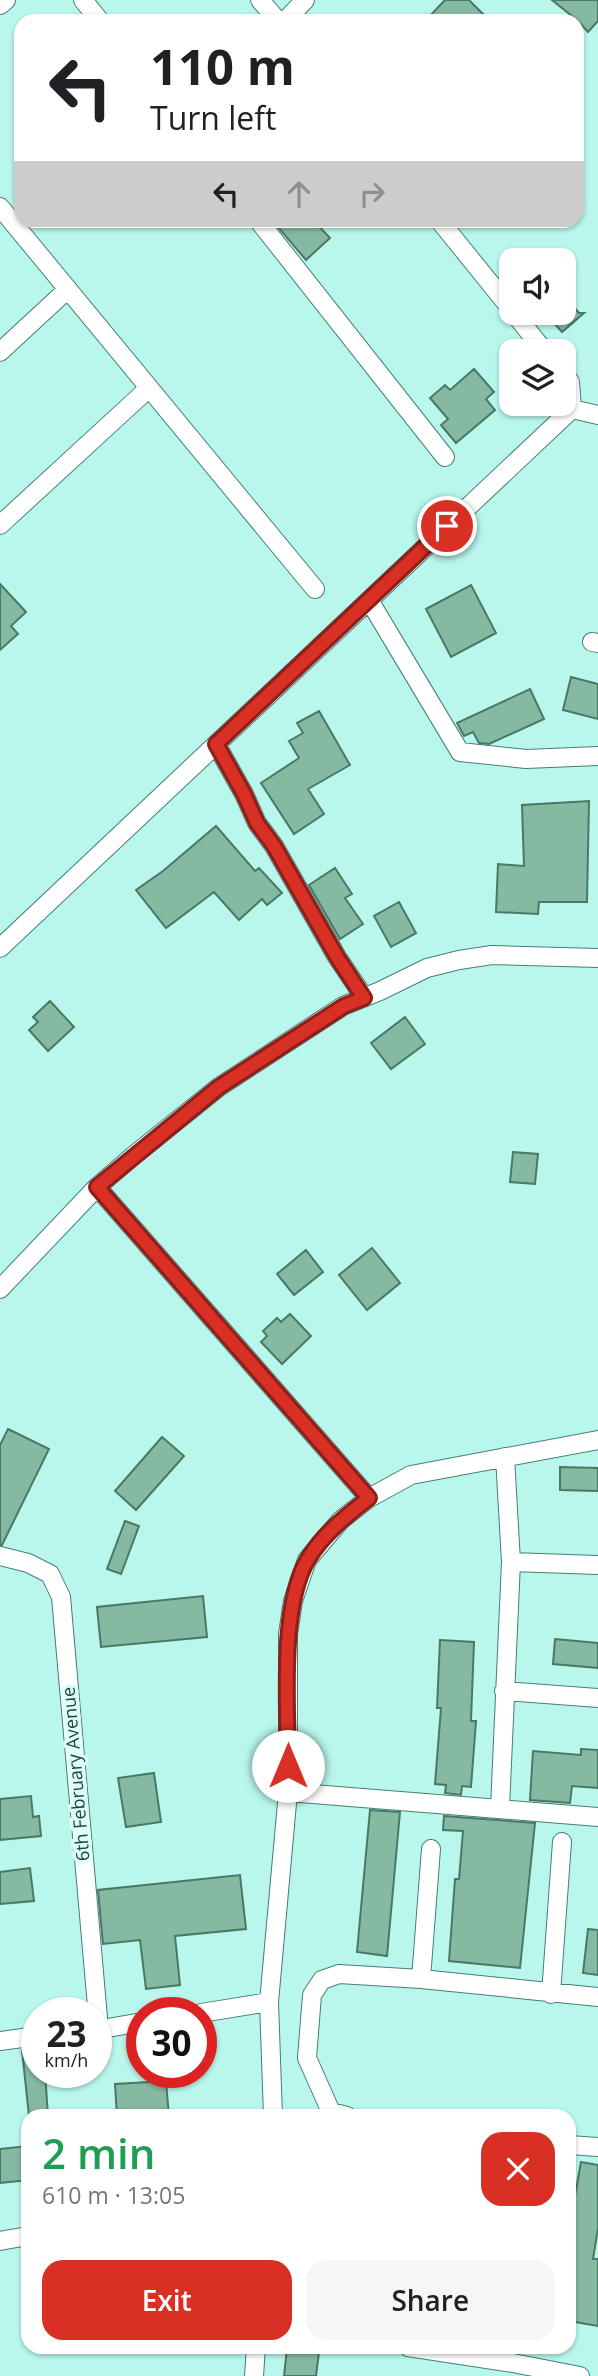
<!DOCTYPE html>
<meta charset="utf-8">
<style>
:root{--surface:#fff;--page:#f6f6f6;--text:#202124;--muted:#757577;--accent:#d93025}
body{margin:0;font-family:"Open Sans",sans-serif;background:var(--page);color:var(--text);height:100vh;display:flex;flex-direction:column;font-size:26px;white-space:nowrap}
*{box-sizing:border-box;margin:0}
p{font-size:23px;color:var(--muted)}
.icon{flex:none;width:38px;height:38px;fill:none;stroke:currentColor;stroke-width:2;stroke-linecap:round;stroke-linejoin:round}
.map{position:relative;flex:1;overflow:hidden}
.sheet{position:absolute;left:21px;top:2109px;width:555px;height:245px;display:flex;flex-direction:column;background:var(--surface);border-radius:21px;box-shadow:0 2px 5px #0004}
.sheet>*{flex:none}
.top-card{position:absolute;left:14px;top:14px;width:570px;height:214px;border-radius:21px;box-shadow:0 2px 5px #0004;background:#fff;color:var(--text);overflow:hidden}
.controls{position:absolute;left:499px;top:248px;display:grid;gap:14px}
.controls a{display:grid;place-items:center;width:77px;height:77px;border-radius:14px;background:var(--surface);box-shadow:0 2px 5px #0004;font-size:35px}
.speed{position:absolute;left:21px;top:1997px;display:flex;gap:14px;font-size:35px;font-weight:700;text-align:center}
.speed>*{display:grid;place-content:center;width:91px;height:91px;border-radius:50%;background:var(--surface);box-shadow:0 2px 5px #0004;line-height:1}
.speed small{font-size:18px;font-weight:400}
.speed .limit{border:10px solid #d22;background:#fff;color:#111}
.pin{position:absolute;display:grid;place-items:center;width:60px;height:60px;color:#fff;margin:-30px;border:4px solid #fff;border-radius:50%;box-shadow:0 2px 7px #0007}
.me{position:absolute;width:77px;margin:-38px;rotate:0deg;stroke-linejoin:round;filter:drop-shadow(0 0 5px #0008)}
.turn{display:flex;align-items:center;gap:24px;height:147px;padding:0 21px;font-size:32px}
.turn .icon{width:91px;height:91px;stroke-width:2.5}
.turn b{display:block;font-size:49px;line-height:60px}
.lanes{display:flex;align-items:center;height:66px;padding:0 21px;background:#0003;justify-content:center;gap:35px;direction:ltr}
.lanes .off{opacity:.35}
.round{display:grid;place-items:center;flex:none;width:74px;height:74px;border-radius:21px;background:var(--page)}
.headline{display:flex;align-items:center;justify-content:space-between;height:119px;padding:0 21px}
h1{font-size:42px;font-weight:600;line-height:52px;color:#1e9e55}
.action{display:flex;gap:14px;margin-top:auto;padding:14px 21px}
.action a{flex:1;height:80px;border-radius:21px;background:var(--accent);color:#fff;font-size:28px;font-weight:600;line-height:80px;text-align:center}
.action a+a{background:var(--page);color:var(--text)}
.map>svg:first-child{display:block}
.building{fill:#86b9a1;stroke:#497964;stroke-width:2}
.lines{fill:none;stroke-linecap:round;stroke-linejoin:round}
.street-casing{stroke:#447f77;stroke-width:20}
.street{stroke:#fff;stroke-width:18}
.route-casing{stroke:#8d1f18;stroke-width:18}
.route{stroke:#d93025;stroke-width:12}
.labels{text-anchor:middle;stroke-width:7;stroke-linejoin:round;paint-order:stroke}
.street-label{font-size:18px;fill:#27403c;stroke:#dafff8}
</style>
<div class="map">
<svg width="598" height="2376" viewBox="0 0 598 2376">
<rect width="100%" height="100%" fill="#b9f7ed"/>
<path class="building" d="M445,0H469L490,21H425Z
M552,0H598V21L588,32L578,21Z
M284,220H313L330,238L306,260L278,227Z
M564,296L579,313H584L562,332L545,313H564Z
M474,369L494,392L486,399L495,410L456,443L441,425L448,419L430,398L445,385L450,390Z
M0,584L26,612L11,626L18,634L0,650Z
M471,585L496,633L451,657L426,609Z
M571,677L598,684V719L563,710Z
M530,689L544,719L489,744L479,743L473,732L464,736L457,723Z
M319,711L350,765L308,789L324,814L294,834L261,783L299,758L289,741L303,733L297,723Z
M589,801L587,902H539L538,914L496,912L498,864L524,866L522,805Z
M216,826L255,871L259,868L282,893L267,905L262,899L239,920L214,892L166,928L136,890L163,871Z
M335,868L352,894L345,898L363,924L340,939L309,885Z
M399,902L416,933L391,947L374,916Z
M50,1001L74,1027L48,1051L29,1030L38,1022L33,1017Z
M405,1017L425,1044L391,1069L371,1043Z
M513,1152L538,1154L535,1184L510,1182Z
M372,1248L400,1283L367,1310L339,1275Z
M306,1250L323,1272L294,1295L277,1274Z
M290,1314L311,1336L282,1364L261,1342L267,1336L263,1331L277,1318L281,1322Z
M8,1429L49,1449L2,1545H0V1445Z
M162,1437L184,1456L136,1510L115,1491Z
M560,1467L598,1468V1491L560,1490Z
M125,1521L139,1526L121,1574L107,1569Z
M203,1596L207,1637L101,1647L97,1607Z
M555,1639L598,1643V1668L553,1664Z
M440,1640L474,1642L471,1721H476L471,1787L462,1786L461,1795L445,1793L446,1785L435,1784L441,1708H437Z
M581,1749L598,1750V1788L572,1786L570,1803L530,1800L533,1751L581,1755Z
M154,1773L161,1822L126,1827L118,1778Z
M31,1796L33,1817L39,1816L41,1836L0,1840V1799Z
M370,1810L400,1812L387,1956L357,1952Z
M444,1816L535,1823L520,1968L449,1961L455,1879H459L463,1831L443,1830Z
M30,1868L34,1901L0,1904V1872Z
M240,1875L246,1929L175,1936L180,1985L146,1989L140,1940L103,1944L98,1890Z
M588,1929L598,1930V1975L583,1973Z
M37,2048V2072H45L48,2116H29L22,2050Z
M166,2081L169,2116H117L115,2084Z
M28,2146V2180L0,2183V2149Z
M581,2162L598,2165V2228L593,2259H598V2326L569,2321V2229Z
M287,2348L319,2352L316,2376H284Z"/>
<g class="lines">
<g class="street-casing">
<path id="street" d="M83,0L100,21
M260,0L278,21
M0,5L6,0
M285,21L305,0
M0,207L315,589
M258,220L445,457
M439,220L511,309
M514,313L545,352
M0,352L68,289
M572,409L598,415
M0,525L149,388
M369,600L460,752L526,759L598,756
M592,642L598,643
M216,744L244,794L257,823L274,846L337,957L364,997
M0,948L572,409L570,382L564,374
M97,1187L369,1498
M0,1289L97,1187L133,1156L219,1087L343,1006L380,991L427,968L459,960L492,955L598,958
M0,1556L28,1563L50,1574L61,1597L99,2029
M511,1562L598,1565
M504,1691L598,1698
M288,1792L598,1817
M500,1808L511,1562L505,1457
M421,1979L431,1849
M551,1994L562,1842
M201,2013L269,2002
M96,2030L142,2022
M0,2041L37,2036
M273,2116L269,2002L288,1792V1634L293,1601L307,1560L341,1520L369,1498L411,1475L598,1440
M347,2116L331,2112L307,2058L312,1995L322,1980L339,1974L421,1979L598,1997
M569,2145L598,2147
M0,2241L28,2236
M408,2347L513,2363L580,2376
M254,2376L256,2347"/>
</g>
<use href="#street" class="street"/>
</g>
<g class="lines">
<g class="route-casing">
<path id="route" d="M288,1766C288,1709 279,1607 308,1559C323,1534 346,1516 369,1498L97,1187L219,1087L344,1006L364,998L337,957L274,846L257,823L244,794L216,744L447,526"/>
</g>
<use href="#route" class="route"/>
</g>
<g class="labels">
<g class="street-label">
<text transform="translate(76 1774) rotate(-95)" y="6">6th February Avenue</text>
</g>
</g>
</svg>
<div class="controls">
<a><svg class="icon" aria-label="sound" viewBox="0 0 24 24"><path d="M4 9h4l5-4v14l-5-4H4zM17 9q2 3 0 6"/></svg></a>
<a><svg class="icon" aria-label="layers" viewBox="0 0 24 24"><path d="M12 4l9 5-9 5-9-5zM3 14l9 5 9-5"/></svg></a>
</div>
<div class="speed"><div>23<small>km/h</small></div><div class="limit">30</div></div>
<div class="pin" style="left:447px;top:526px;background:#d93025"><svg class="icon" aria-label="arrive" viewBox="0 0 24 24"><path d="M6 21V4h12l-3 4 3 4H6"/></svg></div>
<svg class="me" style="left:288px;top:1766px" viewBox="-20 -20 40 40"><circle r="19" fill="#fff"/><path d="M0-13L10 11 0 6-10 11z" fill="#d93025"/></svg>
<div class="top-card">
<div class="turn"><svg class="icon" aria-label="left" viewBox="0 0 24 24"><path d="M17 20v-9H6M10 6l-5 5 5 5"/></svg><div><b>110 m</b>Turn left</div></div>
<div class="lanes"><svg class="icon" aria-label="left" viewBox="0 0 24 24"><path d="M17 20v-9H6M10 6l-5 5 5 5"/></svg><svg class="icon off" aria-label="ahead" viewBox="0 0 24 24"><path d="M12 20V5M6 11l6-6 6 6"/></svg><svg class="icon off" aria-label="right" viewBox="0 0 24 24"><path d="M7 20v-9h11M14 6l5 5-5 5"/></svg></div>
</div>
<section class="sheet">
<div class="headline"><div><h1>2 min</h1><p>610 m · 13:05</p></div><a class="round" style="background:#d93025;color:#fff"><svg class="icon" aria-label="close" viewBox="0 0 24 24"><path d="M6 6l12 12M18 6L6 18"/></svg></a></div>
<div class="action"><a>Exit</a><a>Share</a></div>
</section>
</div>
